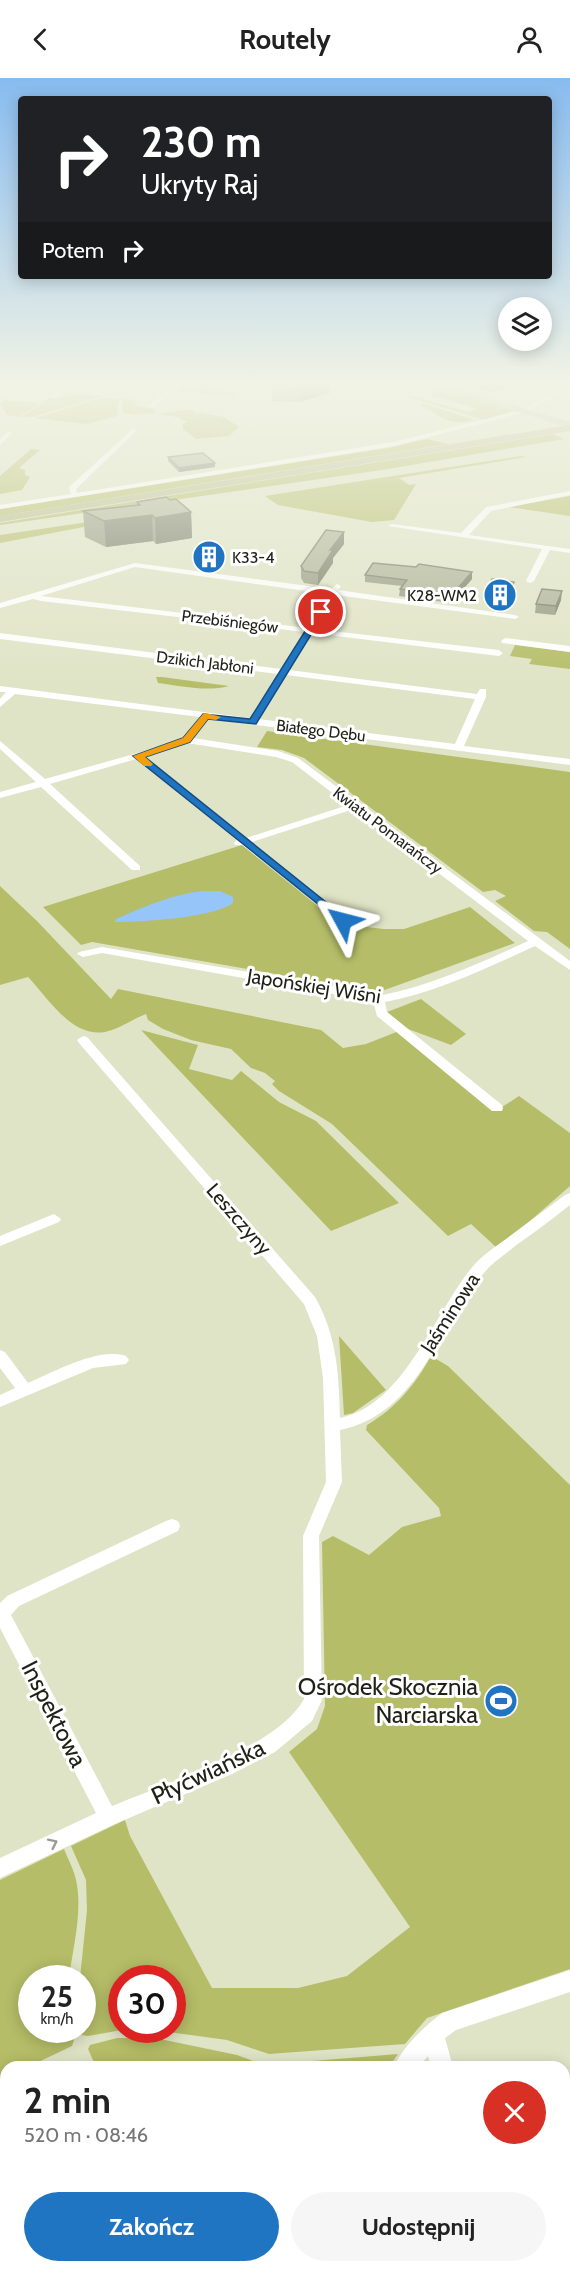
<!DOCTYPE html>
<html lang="pl">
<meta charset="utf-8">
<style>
:root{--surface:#fff;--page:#f6f6f6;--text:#222;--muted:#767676;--accent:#2075c3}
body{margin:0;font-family:Cabin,sans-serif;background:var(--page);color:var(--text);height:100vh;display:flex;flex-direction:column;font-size:22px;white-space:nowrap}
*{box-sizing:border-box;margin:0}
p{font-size:20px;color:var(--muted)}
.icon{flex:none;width:33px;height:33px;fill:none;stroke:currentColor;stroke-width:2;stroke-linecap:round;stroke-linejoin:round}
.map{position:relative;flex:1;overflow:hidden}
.side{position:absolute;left:0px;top:1983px;width:570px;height:212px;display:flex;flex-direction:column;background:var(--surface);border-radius:18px 18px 0 0;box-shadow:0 3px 15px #0003}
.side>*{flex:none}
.guide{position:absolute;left:18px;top:18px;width:534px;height:183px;border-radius:6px;box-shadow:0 3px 15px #0003;background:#202124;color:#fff;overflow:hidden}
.fabs{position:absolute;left:498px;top:219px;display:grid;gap:12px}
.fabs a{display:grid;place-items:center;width:54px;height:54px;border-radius:50%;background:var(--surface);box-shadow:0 3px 15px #0003;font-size:30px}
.speed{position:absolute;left:18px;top:1887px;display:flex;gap:12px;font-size:30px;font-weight:700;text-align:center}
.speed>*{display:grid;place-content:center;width:78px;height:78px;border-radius:50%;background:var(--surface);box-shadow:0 3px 15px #0003;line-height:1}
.speed small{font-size:15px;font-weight:400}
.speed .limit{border:9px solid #d22;background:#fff;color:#111}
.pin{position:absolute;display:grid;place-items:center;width:51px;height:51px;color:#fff;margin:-26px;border:3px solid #fff;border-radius:50%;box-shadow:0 2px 6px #0007}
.me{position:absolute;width:66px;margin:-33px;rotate:308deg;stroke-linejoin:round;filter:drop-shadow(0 0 4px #0008)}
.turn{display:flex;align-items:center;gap:21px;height:126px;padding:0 24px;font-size:27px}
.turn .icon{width:78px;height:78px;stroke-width:2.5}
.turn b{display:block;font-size:42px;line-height:51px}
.then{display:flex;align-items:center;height:57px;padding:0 24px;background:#0003;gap:12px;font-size:22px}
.round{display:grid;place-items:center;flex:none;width:63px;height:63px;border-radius:32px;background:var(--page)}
.head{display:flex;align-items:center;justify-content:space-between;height:102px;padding:0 24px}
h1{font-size:36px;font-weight:800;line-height:45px}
.button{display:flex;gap:12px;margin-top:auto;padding:12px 24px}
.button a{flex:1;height:69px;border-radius:36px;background:var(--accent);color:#fff;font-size:24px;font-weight:800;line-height:69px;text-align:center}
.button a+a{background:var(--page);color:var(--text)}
header{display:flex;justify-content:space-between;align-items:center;height:78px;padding:0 24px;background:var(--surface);font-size:27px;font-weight:800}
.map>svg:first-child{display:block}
.green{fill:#b5bd68}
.water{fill:#96c5f9}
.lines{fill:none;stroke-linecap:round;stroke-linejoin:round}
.street{fill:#fff;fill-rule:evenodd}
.secondary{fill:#c3c5ad;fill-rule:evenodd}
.primary{fill:#b9bc8b;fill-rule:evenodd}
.tram{stroke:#595b4b;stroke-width:1.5}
.wall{fill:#969a81}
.shaded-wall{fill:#7a7d69}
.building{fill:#afb396;stroke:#7a7d69;stroke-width:1.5}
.oneway{stroke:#9a9b96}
.route{fill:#2075c3;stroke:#154c7f;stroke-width:1.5}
.slow{fill:#f59e0b}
.labels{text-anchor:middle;stroke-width:6;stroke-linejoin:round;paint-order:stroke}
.far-poi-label{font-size:16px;fill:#1f2116;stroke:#fff;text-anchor:start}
.far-street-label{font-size:16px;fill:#1f2116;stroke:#fff}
.street-label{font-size:20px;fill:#1f2116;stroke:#fff}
.near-poi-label{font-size:24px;fill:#1f2116;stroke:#fff;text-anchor:end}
.near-street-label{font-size:24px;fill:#1f2116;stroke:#fff}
</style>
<header><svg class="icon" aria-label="back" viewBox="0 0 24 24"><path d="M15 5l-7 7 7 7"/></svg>Routely<svg class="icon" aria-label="person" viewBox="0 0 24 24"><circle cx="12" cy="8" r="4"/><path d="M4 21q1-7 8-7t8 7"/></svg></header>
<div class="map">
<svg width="570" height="2194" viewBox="0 0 570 2194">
<rect width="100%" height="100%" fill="#e0e4c6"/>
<path class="green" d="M188,303H249L241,311H237L184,306Z
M183,307L224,311L238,318L177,314Z
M443,310L512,332V333L484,342L409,319L413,318L468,334L478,331L428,316Z
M62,314L103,318L32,339H22L49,320H61L65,317Z
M100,320L119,321L117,338L87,346L35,340Z
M122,320L138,323L133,327L155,331V335L135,337L122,335Z
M4,322L40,325L20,339L7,337L0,326Z
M422,325L472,341L473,342C447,349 443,338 420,327Z
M186,332L195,333L196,341L197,334L224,339L239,349L229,358L196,361L183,351V346L187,344L177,339L157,336Z
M553,356L564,361L382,392L0,447V445Z
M427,361L448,366L0,438V431L388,370Z
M31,371L40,372L19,390L25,392V397L30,399L22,412L0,416V398Z
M521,378L527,379L399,400L409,407L416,406L394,442L372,444L278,427L265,418Z
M570,418V438L509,429Z
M183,430L0,465V457Z
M515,567L570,574V591L529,586L532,581L510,578Z
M156,599H162L229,608C207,614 181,608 158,605Z
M267,653L570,694V871L547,854L534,853L495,823L506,818L495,812L483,814L304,680L282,672L257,669Z
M242,767L340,846L384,851H404L470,829L515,865L379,914L92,864L81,867L43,829Z
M0,808L37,843L111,921L118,911L321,952L343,970L366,966L399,953L496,1033L519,1018L570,1055V1108L498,1171L471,1146L448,1158L332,1046L279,1013L272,1006L275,1003L265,995L251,990L231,971L191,962L163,951L148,942L146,936C132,941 122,950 105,954C72,960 48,920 28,899L0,907Z
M421,921L466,956L451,967L408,951L387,934Z
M141,952L198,967L189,991L232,1002L241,993L279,1024L316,1043L399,1125L331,1153Z
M339,1258L386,1312L353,1335L344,1337Z
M431,1278L448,1288L570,1407V1891L427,1940L405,1966L269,1976L227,1962L154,1952H172V1900H122V1952L88,1958L82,1957L80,1952H82V1900H80L87,1832L86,1802L71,1768L125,1742L130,1758L212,1910H298L347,1898L410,1849L289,1674L317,1651L325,1628L322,1464L333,1458L369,1477L402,1449L441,1438L439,1430L366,1352L367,1347C396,1330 415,1307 431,1278Z
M64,1771C68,1781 74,1792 76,1802C83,1833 73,1869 69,1900H32V1952H70L74,1962L72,1968L28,1989H6V2000L0,2003V1802Z
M117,1960H155L237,1977L264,1987L398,1976L389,1989H96L88,1971L90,1967Z
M6,2009V2154L0,2152V2011Z
M144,2188H290L292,2194H143Z"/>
<path class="water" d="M202,813H220L233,819V825C213,840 142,844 115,844L116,841C145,828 171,817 202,813Z"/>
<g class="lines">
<path class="street" d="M15,303H22L0,319V314Z
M69,303H75L55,320H51V318Z
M177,303H183L154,329H150V327Z
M570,305V310L526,334L394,368L0,431V427L71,416L69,409L134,350L136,353L76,411L77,415L394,364L522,332Z
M7,354L12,355L0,367V361Z
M570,413V417L491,433L469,457L570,471V475L550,472L534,503L530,505L526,503L542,471L388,448L392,446L461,455L486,429Z
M135,485L331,511L337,506L341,508L338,512L515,537L519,539L515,541L336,517L314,551L499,572L503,575L499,578L312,555L289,592L477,616L480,611H486V619L464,668L570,681V687L209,641L193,660L278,673L298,680L570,883V892L535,868C487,890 437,914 385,924L387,934L502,1027L503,1030L502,1033H492L377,938L373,923L102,875L83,879L77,876L79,874L102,869L383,917C433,907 482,884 528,863L354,731L252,764L347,841L349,843L343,846L242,767H235L234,765L237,762L136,681L50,706L140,788V792H132L41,709L0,720V714L36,704L0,671V663L45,701L170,666L183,660L200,639L15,616L0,629V621L6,614H0V608L250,640L278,596L0,561V555L281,591L304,554L41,523L33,521L0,530V525ZM135,489L328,516L307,550L41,518ZM286,597L475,621L455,666L258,641ZM187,665L276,679L292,684L348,727L246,760L145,679Z
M505,560L570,568V574L502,565L501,563Z
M83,958L87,959L315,1219C337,1257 339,1298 340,1340C405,1327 435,1232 474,1187C483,1177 495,1169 506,1161C526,1146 545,1132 565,1117L570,1115V1127C552,1141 534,1155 515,1168C505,1177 492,1184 484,1195C439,1248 419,1336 340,1352L342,1404L319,1458L322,1622L312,1643L275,1674L232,1696L115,1746L0,1800V1780L96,1735L0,1550V1525L7,1518L166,1443L172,1441L178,1443L180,1448L178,1453L19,1528L11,1537L112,1728C163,1707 278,1669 304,1621L303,1458L326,1404L323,1300L317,1258L304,1226L79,965L77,962Z
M54,1136L61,1141L59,1144L0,1168V1158Z
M0,1272L5,1274L28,1305C54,1294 98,1269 126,1278L129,1282L126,1286L93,1290L0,1329V1317L15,1310L0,1290Z
M570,1892V1914L456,1952L445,1960L453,1989H431L428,1978L419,1989H394C403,1968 424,1949 442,1935Z
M288,2188H312L314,2194H290Z
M481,2188H505L506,2194H482Z"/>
<path class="secondary" d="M417,303H430L570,344V350Z
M0,2163L6,2165V2188H66L68,2194H0Z"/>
<path class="primary" d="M570,347V353L0,444V438Z"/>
<path class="tram" d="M357,303L384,307L405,303"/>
</g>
<path class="wall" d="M272,303H330V315L299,324L272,323Z
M462,303H517V306L491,314L462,306Z
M168,379L215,389L179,394L168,383Z
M170,422L191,434L192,460L156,466L153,463L106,469L85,459L83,433L137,427V424Z
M344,466L333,480V485L318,507L304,505L301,500V488Z
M472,494V501L451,525L399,518L400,511L402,508L365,504V497Z
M514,504V512L508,525L486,523V514Z
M561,522L555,537L535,535L536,526Z"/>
<path class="shaded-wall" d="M327,303H330V315L299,324V310Z
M505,303H517V306L491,314V307Z
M215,385V389L179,394V390Z
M191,434L192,460L156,466L155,440Z
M152,437L153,463L106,469L104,443Z
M344,454V466L333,480V485L318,507V495L330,472Z
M472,494V501L451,525V518Z
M514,504V512L508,525L509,516Z
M562,513L561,522L555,537L556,528Z"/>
<path class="building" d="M272,303H327L299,310L272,309Z
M476,303H505L491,307Z
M203,375L215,385L179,390L168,379Z
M166,419L170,422L176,421L191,434L155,440L152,437L104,443L83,433L140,427L137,424Z
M326,452L344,454L330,472H333L318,495L304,493L301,488Z
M373,485L416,489L419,486L472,494L451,518L400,511L407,502L365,497Z
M492,501L514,504L509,516L486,514Z
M542,511L562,513L556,528L536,526Z"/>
<defs><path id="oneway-chevron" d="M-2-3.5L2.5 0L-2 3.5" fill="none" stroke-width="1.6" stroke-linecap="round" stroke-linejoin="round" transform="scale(1.5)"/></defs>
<use class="oneway" href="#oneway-chevron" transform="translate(53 1765) rotate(-26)"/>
<linearGradient id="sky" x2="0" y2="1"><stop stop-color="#87bbef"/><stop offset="0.5" stop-color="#f1f3e5"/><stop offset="1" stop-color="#f1f3e5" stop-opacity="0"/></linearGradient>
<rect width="570" height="610" fill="url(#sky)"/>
<path class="route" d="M321,531L325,534L256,646L208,641L190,664L145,679L347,841L348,843L343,846L133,678L183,660L203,636L250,641L317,534Z"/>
<path class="slow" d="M206,635L221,639L216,642L208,641L190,664L145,679L153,686L151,688H144L133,678L183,660L203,636Z"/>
<defs>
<g id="building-disc" transform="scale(1.725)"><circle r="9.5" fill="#2075c3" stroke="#fff"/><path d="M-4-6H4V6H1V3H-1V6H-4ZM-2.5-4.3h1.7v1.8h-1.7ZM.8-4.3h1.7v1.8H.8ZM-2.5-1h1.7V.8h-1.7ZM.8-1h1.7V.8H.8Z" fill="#fff"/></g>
<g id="stadium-disc" transform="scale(1.725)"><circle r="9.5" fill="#2075c3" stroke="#fff"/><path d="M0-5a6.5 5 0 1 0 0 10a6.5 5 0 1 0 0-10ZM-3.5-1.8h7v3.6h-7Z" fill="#fff"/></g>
</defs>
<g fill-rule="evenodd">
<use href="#building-disc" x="209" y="479"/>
<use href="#building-disc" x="500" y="517"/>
<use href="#stadium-disc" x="501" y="1623"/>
</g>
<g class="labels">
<g class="far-poi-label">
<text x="232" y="485">K33-4</text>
<text x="477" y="523" text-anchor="end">K28-WM2</text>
</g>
<g class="far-street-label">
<text transform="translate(230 543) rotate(7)" y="6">Przebiśniegów</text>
<text transform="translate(205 584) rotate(7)" y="6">Dzikich Jabłoni</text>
<text transform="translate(321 652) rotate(7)" y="6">Białego Dębu</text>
<text transform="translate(388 752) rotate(37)" y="6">Kwiatu Pomarańczy</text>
</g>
<g class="street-label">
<text transform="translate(314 908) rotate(9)" y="7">Japońskiej Wiśni</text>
<text transform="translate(239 1141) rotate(49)" y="7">Leszczyny</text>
<text transform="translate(450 1235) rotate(-57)" y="7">Jaśminowa</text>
</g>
<g class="near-poi-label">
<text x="478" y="1617">Ośrodek Skocznia<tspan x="478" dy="28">Narciarska</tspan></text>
</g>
<g class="near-street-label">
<text transform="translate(54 1636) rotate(63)" y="8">Inspektowa</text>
<text transform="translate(208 1694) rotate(-25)" y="8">Płyćwiańska</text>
</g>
</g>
</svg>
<div class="fabs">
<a><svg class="icon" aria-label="layers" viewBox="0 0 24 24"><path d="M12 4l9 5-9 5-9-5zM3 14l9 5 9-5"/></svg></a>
</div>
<div class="speed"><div>25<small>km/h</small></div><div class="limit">30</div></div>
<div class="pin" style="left:321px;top:534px;background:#d93025"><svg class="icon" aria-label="arrive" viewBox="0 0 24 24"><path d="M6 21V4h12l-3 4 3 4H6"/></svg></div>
<svg class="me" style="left:343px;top:843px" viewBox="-20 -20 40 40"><path d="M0-17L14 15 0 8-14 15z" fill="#2075c3" stroke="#fff" stroke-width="4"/></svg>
<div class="guide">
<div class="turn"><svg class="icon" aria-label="right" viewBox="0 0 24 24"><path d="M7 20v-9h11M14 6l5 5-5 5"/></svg><div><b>230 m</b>Ukryty Raj</div></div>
<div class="then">Potem<svg class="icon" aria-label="right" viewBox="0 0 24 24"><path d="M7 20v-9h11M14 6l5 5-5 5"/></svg></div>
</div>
<section class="side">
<div class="head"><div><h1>2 min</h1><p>520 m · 08:46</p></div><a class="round" style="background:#d93025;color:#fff"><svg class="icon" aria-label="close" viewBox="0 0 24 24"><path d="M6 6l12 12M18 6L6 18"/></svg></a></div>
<div class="button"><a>Zakończ</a><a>Udostępnij</a></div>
</section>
</div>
